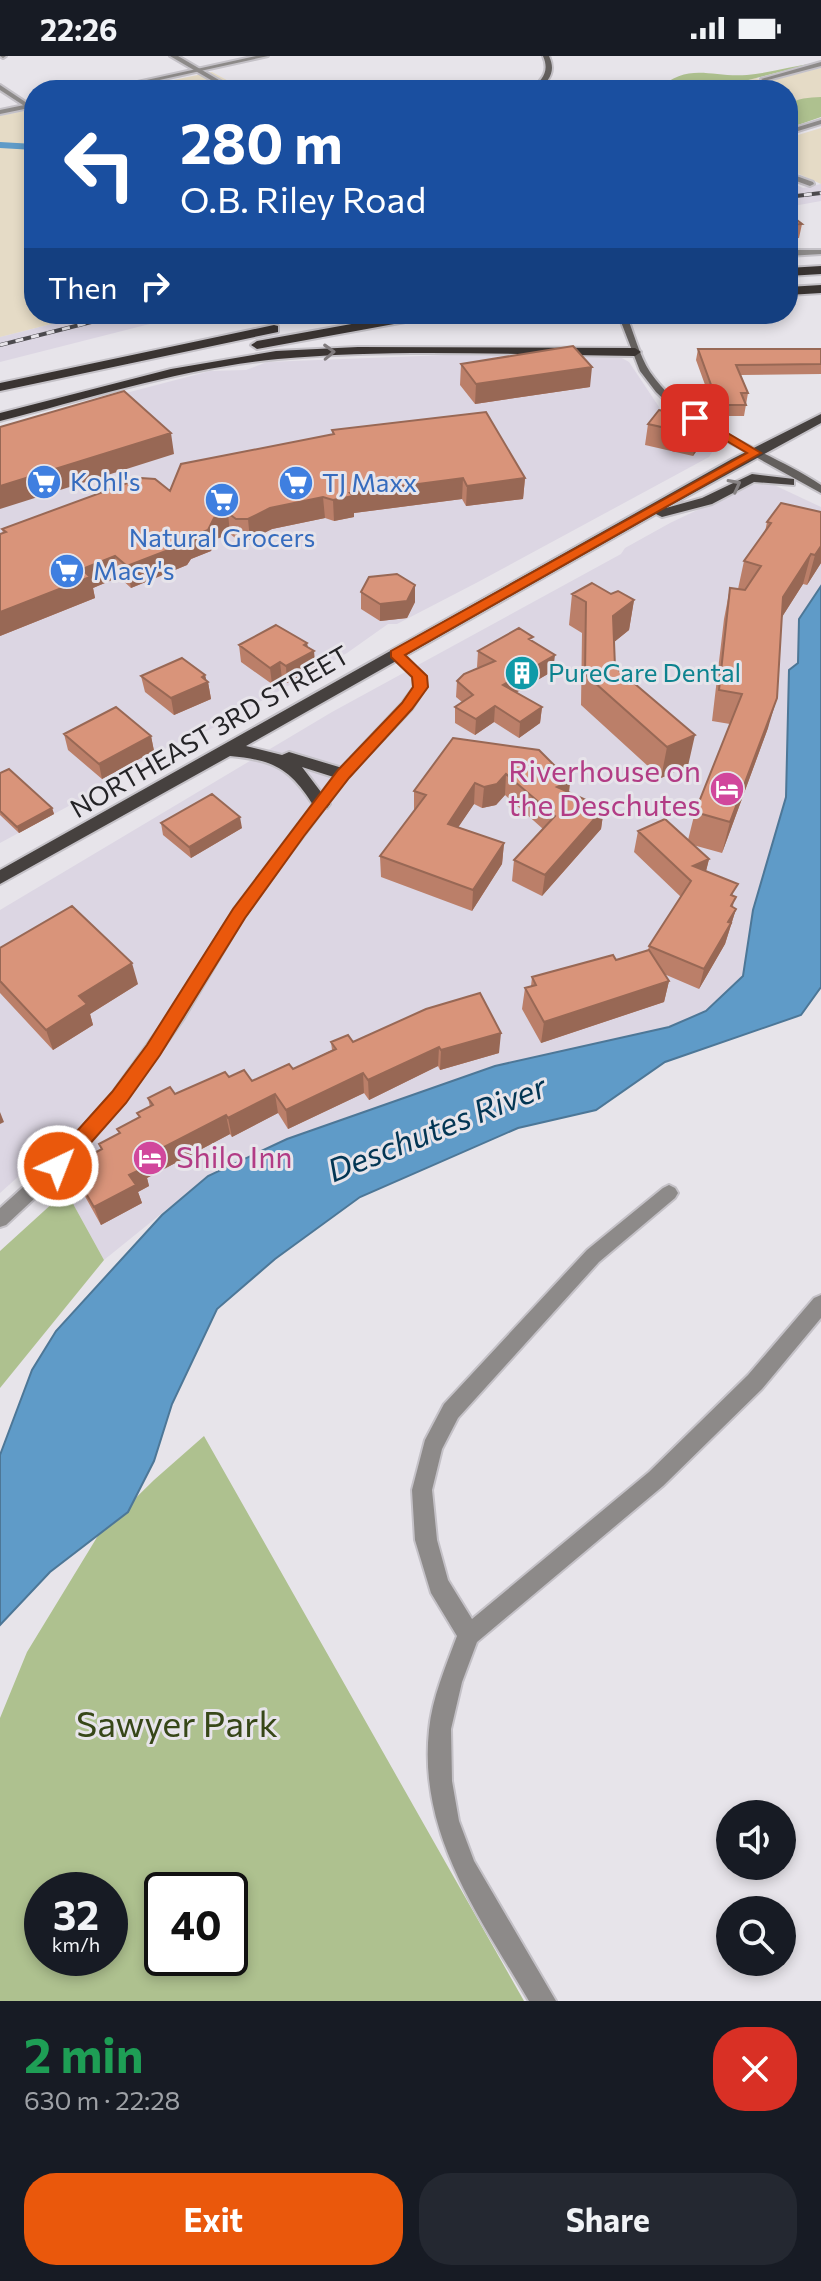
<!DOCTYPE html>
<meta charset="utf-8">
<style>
:root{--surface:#171b24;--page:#242831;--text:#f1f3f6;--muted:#9ea1a6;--accent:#ea580c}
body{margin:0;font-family:Commissioner,sans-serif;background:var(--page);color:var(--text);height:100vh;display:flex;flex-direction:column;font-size:30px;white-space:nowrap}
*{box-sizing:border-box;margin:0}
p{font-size:26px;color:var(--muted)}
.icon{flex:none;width:44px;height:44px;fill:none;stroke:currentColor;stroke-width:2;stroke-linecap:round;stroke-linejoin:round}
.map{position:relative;height:1945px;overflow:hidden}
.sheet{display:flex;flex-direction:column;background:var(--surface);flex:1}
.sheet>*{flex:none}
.hud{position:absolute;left:24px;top:24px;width:774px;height:244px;border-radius:32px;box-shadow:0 4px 12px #0003;background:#1a4fa0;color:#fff;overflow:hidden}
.tools{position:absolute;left:716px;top:1744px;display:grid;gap:16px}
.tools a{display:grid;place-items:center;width:80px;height:80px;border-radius:50%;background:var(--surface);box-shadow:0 4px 12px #0003;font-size:40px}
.speed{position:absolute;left:24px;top:1816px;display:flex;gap:16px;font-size:40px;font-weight:700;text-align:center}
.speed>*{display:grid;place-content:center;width:104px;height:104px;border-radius:50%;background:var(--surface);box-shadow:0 4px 12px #0003;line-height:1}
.speed small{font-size:20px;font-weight:400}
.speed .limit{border:4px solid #111;border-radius:12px;background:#fff;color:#111}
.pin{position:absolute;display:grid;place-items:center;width:68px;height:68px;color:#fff;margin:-34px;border-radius:16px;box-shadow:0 4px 12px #0006}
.me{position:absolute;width:88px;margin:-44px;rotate:43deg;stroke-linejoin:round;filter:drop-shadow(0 0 6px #0008)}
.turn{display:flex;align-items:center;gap:28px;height:168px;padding:0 24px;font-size:36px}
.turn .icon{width:104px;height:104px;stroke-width:2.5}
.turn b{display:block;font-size:56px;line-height:68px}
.then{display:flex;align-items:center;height:76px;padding:0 24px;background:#0003;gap:16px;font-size:30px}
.round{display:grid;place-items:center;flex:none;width:84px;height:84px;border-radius:32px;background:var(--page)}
.headline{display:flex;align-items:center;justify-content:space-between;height:136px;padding:0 24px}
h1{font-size:48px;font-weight:700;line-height:60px;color:#1e9e55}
.cta{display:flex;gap:16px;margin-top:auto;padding:16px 24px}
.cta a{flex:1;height:92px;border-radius:32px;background:var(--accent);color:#fff;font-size:32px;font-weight:700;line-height:92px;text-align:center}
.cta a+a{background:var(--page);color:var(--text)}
.status{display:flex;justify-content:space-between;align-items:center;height:56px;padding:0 40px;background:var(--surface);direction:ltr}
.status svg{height:22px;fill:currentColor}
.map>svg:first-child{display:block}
.built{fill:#dcd6e3}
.industrial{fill:#e5dbc6}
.green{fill:#aec18f;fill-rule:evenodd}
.water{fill:#5f9bc8;stroke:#4d7797;stroke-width:2}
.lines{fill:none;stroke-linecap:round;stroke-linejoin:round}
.canal{fill:#5f9bc8;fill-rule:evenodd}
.minor-casing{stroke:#c4c1c7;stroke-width:4}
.tertiary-casing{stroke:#c4c1c7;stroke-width:4}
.secondary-casing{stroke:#c4c1c7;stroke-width:4}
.primary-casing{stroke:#c4c1c7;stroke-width:4}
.trunk-casing{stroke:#c4c1c7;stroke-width:4}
.minor{fill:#8d8a89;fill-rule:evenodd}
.tertiary{fill:#8d8a89;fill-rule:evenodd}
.secondary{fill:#635f5d;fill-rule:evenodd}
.primary{fill:#46413f;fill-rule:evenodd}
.trunk{fill:#3a3432;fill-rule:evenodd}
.rail-casing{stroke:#4c4a4e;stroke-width:4}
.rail{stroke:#e7e4ea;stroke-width:3;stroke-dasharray:8;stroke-linecap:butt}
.wall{fill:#bb7f69}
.shaded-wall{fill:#986855}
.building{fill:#d9947a;stroke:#986855;stroke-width:2}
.oneway{stroke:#7f7a7c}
.oneway2{stroke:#868283}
.route{fill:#ea580c;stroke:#983908;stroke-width:2}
.labels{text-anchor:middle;stroke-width:6;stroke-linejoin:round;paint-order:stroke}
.far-shop-label{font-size:26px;fill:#366cbe;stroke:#e7e4ea;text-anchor:start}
.far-culture-label{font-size:26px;fill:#0d838f;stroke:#e7e4ea;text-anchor:start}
.far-street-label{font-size:26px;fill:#242326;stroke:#e7e4ea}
.hotel-label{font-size:30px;fill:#b23c85;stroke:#e7e4ea;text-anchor:end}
.water-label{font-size:32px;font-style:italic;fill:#033654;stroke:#e7e4ea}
.near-park-label{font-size:36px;fill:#374718;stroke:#e7e4ea}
</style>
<div class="status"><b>22:26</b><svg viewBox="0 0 49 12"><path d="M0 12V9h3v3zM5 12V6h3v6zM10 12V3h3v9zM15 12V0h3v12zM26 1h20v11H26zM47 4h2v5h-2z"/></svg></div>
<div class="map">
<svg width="821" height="1945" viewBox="0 0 821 1945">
<rect width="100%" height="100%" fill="#e7e4ea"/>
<path class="built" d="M788,125L803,132L821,128V145L788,151Z
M91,258H189L0,306V281Z
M446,299L620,301L629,306L661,354L712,386L714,393L709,401L478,526L397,568H388L347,597L209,674L172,689L101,728L104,731L0,787V370L210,315L246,314L267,306Z
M772,428L821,451V530L799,563L798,607L789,614L786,740L753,854L743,920L706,955L669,971L208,1120L104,1204L66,1135L40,1101L0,1137V854L332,656L621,498L625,492L670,467L750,429Z"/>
<path class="industrial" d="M821,12V61L788,57V34L720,32L756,22L766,26Z
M212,16L245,34H125Z
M34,53V258H91L0,281V60Z
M821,72V128L788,113V82Z"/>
<path class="green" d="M815,7L721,31L726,34H657C689,5 711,22 747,19C770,17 792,10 815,7Z
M821,41V61L795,70L788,68V50C797,41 809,42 821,41Z
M66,1135L104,1204L0,1332V1195Z
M204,1380L524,1945H0V1662L27,1596L99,1478L154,1424ZM42,1834H110V1902H42ZM162,1834H230V1902H162Z"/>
<path class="water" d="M821,530V931L801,959L665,1006L596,1054L518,1072L360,1141L275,1203L217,1253L172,1348L154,1405L128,1456L50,1516L0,1569V1399L32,1314L56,1275L162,1159L208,1120L287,1083L495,1010L669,971L706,955L743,920L753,854L786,741L789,614L798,607L799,563Z"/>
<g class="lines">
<path class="canal" d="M0,86L34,88V94L0,92Z"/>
<g class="minor-casing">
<path id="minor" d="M0,0H6L3,2Z
M170,0H178L236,34H228Z
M821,6V10L764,25L761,23Z
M0,29L30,49V51H26L0,34Z
M788,117L813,126L814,128L810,130L788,122Z
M788,194H821V198L788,200Z
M669,1129L675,1132L678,1137L675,1142L599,1206L458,1362L442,1393L432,1434L437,1484L448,1524L472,1563L649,1416L748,1319L814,1242L821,1239V1262L762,1333L663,1430L477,1586L462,1626L451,1673L452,1725L459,1765L474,1805L556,1945H529C479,1860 418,1778 429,1674C432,1642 446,1610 457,1580L431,1537L415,1484L412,1434L425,1384L444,1348L587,1194L663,1132Z"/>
</g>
<g class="tertiary-casing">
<path id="tertiary" d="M256,0H268L114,34H101Z
M34,47V51L0,58V54Z
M821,64V68L788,78V74Z
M396,594L400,595L425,620L426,631L412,653L348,721L277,815L244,861L184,962L125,1046L64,1115L6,1169L0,1171V1152L52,1105L113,1036L172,954L234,853L338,715L402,647L414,631L413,621L390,598Z"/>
</g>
<g class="secondary-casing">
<path id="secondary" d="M543,0H549C556,15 550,24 538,34H531C542,23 550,16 543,0Z
M618,258H626C634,277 639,299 650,316C689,373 766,392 821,429V437L698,369L675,354L656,336L640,315Z"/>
</g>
<g class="primary-casing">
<path id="primary" d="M821,358V367L666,452L702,442L752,418L794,423V429L754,426L712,448L662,461L656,458L246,690L282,699L289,696L349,714L351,718L343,724L302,711L330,748L327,752H315C291,713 275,704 230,700L0,828V814L732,403Z"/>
</g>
<g class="trunk-casing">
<path id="trunk" d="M821,210V218L788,220V212Z
M821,229V237L788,239V231Z
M407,258H433L427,262L257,293L251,289L257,285Z
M274,269L278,270V276L0,335V327Z
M358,291L635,292L641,296L635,300C517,299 396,292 278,303C183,312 91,342 0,365V357L171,313L276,295Z"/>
</g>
<use href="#minor" class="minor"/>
<use href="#tertiary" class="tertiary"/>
<use href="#secondary" class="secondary"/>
<use href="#primary" class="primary"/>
<use href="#trunk" class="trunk"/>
<g class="rail-casing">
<path id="rail" d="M788,141L821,137
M0,289L123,258"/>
</g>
<use href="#rail" class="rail"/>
</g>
<path class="wall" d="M788,157L802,168L799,182L788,183Z
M698,293H821V318L741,319L748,337L744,360H722L718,348H712L696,304Z
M461,308L590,331L475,348L460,329Z
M707,365L703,386L693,400L645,389L648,368Z
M332,374L525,422L523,443L466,450L462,443L354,457V461L334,465L325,462L272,473L250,484H238L230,478L216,483L211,495L191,503L187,509L131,532L119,521L93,532L95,542L0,580V478L3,477L2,473L170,435L333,379Z
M781,447L821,507L807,529L803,528L782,561L768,672L722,797L693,789L709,803L706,815L734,840L733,851L736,853L725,888L699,933L664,918L669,925L664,946L541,987L522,953L525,932L531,930L532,921L616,904L648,894L649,890L681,841L634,796L638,775L688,784L695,756L730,668L712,665L724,563L730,532L738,533L744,505L765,476L767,466Z
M361,536L415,546L407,562L380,565L361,553Z
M572,538H611L634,544L629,574L614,586L615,611L688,710L661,722L581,649L582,577L569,569Z
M533,585L553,615L516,636L542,651L540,667L519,682L494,666L475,679L455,667V651L462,646L456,641L457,625L479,612L477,611L478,595Z
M307,587L308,591L314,595L315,612L287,627L282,623L272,628L241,606L239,589Z
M205,619L206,624L208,626L211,643L174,659L145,636L141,620Z
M64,678L151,680L154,695L102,723L68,694Z
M453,682L570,725L569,736L604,752L601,773L542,840L512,825L514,804L543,773L505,739L496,749L482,752L474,748L458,771L504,787L502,808L472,855L381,821L380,800L414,755V735Z
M0,717L52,752L54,758L19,777L0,759Z
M161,767L242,772L191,802L163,779Z
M0,892L138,928L90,958L93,969L53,994L0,937Z
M426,953L499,997L440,1014L438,1010L369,1044L364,1037L288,1073L278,1057L232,1081L230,1078L147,1122L149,1130L138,1136L142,1147L101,1169L82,1135L74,1117L88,1110L85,1102L101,1094L99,1088L119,1078L117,1073L139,1062L137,1057L150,1051L148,1042L175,1038L229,1021L252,1025L293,1013L332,994L331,986H353Z"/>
<path class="shaded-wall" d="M592,311L590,331L475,348L476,328Z
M707,365L703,386L693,400L697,379Z
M171,377L174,398L0,453V430Z
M463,422L462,443L354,457V461L334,465L333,444L350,437Z
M525,422L523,443L466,450L467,430Z
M323,441L325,462L272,473L250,484L248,463L270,452Z
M228,457L230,478L216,483L211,495L191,503L187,509L131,532L127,510L188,482L214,462Z
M821,490V507L807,529L815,499Z
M811,498L803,528L775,572L783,541Z
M115,500L119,521L93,532L95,542L0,580V556L82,513Z
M415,529V546L407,562L380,565V548Z
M634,544L629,574L608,591L613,560Z
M307,587L308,598L314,595L315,612L287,627L286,610L304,589Z
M555,599L553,615L502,645L503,629Z
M280,606L282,623L272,628L270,612Z
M205,619L207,627L208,626L211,643L174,659L171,642Z
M777,642L768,672L722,797L730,766Z
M495,650L494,666L475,679L476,663Z
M542,651L540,667L519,682L520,666Z
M695,679L688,710L661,722L667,691Z
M151,680L154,695L102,723L99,708Z
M506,718L505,739L496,749L482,752L484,731Z
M570,725L568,746L557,731Z
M475,727L474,748L447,788L448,768Z
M52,752L54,758L19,777L17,771Z
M604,752L601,773L542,840L545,819Z
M240,761L242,772L191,802L189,791Z
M504,787L502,808L472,855L473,834Z
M709,803L704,823L693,810Z
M736,853L725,888L699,933L704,913Z
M132,907L138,928L90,958L93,969L53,994L46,974L79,940Z
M669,925L664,946L541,987L544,966Z
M501,977L499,997L440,1014L441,994Z
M439,991L438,1010L369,1044L368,1024Z
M363,1017L364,1037L288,1073L286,1054Z
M275,1038L278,1057L232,1081L228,1062Z
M0,1056L4,1066L0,1068Z
M226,1059L230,1078L147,1122L149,1130L138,1136L142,1147L101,1169L94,1151L129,1119L139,1104Z"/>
<path class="building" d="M788,157L802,168L788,169Z
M573,290L592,311L476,328L461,308Z
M698,293H821V308L736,309L748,337H741L746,349H724L720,337H714Z
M124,335L171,377L0,430V371Z
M659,354L707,365L697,379L648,368Z
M486,356L525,422L467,430L463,422L350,437L353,440L333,444L323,441L270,452L248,463H236L228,457L214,462L208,474L188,482L184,488L127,510L115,500L82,513L90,521L0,556V478L6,476L2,473L141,422L155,423L170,435L181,408L334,378L332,374Z
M781,447L821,456V490L815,499L811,498L783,541L777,642L730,766L695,756L742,638L719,634L730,532L745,534L761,510L744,505L771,467L767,466Z
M397,518L415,529L407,545L380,548L361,536L369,521Z
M592,527L611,538L618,535L634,544L613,560L615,611L695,679L667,691L585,618L586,546L572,538Z
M276,569L307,587L304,589L314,595L286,610L280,606L270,612L239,589Z
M519,572L533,581L529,583L555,599L503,629L542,651L520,666L495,650L476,663L455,651L473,639L457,625L464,618L495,605L478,595Z
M182,602L205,619L202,621L208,626L171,642L141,620Z
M116,651L151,680L99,708L64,678Z
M453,682L539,694L570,725L557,731L604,752L545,819L514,804L555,760L506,718L497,728L484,731L475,727L448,768L504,787L473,834L380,800L426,739L414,735Z
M9,713L52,752L17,771L0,755V717Z
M212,738L240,761L189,791L161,767Z
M665,763L709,803L693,810L738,828L731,839L736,841L731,850L736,853L728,866L731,867L704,913L649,890L691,825L638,775Z
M72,850L132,907L79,940L87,948L46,974L0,925V892Z
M649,894L669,925L544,966L525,932L536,929L532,921L613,899L616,904Z
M480,937L501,977L441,994L439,991L368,1024L363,1017L286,1054L275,1038L228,1062L226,1059L139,1104L144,1112L129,1119L136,1129L94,1151L74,1117L90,1109L85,1102L102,1093L99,1088L120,1077L117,1073L140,1061L137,1057L153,1049L148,1042L170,1031L175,1038L225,1016L229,1021L244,1014L252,1025L289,1008L293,1013L336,993L331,986L348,979L353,986L426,953Z"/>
<defs><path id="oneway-chevron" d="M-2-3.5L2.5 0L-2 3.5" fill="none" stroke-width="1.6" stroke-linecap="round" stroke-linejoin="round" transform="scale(2)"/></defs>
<use class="oneway" href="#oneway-chevron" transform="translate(329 296) rotate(-2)"/>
<use class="oneway2" href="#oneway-chevron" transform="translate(735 429) rotate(-28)"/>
<path class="route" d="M691,360H699L761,397L405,599L427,620L428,631L412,653L349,722L304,780L245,862L160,999L126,1047L65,1116L58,1118L51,1116L48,1110L51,1104L112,1036L147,989L233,853L338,714L402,647L413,631L412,621L391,601V595L747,397L691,364Z"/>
<defs>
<g id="supermarket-disc" transform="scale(1.8)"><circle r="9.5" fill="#3f7fe0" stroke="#e7e4ea"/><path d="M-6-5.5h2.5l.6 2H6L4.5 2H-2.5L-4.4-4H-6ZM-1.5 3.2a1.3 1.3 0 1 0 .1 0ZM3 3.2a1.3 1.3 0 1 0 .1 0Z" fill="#fff"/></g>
<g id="building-disc" transform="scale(1.8)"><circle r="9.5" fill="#0f9aa8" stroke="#e7e4ea"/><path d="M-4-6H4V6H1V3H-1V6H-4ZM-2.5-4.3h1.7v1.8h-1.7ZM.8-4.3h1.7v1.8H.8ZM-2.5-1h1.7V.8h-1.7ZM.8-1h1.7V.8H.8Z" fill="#fff"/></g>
<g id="hotel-disc" transform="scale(1.8)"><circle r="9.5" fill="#d1479c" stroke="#e7e4ea"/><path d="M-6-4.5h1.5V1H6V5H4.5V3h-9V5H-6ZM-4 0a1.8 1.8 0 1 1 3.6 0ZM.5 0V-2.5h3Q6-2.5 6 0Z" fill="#fff"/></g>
</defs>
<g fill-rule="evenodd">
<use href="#supermarket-disc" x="44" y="426"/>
<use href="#supermarket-disc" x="296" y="427"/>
<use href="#supermarket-disc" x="222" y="444"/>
<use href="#supermarket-disc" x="67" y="515"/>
<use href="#building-disc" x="522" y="617"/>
<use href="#hotel-disc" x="727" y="733"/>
<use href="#hotel-disc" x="150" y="1102"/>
</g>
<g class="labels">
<g class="far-shop-label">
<text x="70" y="435">Kohl's</text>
<text x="322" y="436">TJ Maxx</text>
<text x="222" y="491" text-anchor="middle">Natural Grocers</text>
<text x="93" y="524">Macy's</text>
</g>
<g class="far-culture-label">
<text x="548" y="626">PureCare Dental</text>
</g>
<g class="far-street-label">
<text transform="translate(210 676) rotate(-30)" y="9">NORTHEAST 3RD STREET</text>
</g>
<g class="hotel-label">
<text x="701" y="726">Riverhouse on<tspan x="701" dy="34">the Deschutes</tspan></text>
<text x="176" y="1112" text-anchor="start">Shilo Inn</text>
</g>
<g class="water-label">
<text transform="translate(437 1073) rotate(-22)" y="11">Deschutes River</text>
</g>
<g class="near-park-label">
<text x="177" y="1681">Sawyer Park</text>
</g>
</g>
</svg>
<div class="tools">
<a><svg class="icon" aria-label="sound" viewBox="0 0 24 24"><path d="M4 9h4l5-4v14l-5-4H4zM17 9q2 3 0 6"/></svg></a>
<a><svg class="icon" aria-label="search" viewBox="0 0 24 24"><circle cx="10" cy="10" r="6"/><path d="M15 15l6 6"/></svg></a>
</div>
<div class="speed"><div>32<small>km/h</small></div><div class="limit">40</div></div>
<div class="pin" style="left:695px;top:362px;background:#d93025"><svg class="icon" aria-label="arrive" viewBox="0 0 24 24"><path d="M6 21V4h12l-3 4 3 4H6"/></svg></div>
<svg class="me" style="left:58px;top:1110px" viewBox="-20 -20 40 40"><circle r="17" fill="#ea580c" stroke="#fff" stroke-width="3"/><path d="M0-11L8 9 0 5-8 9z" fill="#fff"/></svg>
<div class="hud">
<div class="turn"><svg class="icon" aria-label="left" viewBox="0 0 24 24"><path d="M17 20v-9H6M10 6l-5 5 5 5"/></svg><div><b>280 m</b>O.B. Riley Road</div></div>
<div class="then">Then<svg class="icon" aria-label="right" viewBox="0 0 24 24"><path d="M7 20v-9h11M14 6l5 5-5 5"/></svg></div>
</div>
</div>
<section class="sheet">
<div class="headline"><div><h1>2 min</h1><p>630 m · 22:28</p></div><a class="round" style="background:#d93025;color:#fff"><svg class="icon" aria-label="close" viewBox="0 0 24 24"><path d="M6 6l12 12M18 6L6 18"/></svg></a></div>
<div class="cta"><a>Exit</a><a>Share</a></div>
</section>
